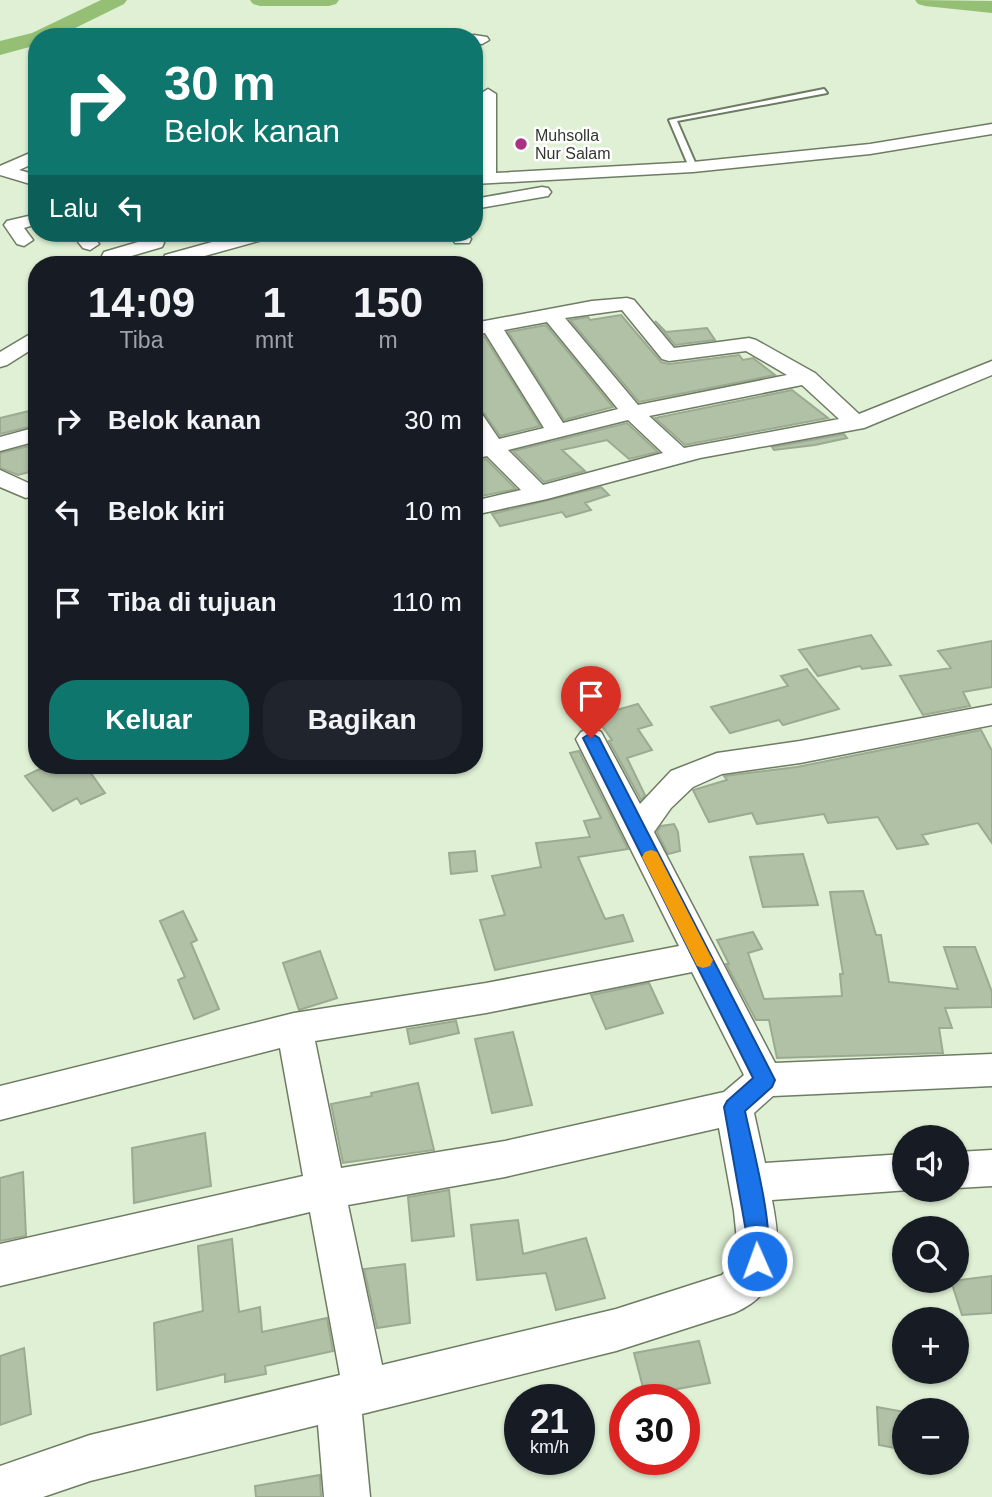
<!DOCTYPE html>
<html lang="id">
<meta charset="utf-8">
<style>
:root{--surface:#171b24;--page:#20242c;--text:#f1f3f6;--muted:#9ea1a6;--accent:#0f766e}
body{margin:0;font-family:Arial,sans-serif;background:var(--page);color:var(--text);height:100vh;display:flex;flex-direction:column;font-size:26px;white-space:nowrap}
*{box-sizing:border-box;margin:0}
p{font-size:23px;color:var(--muted)}
.icon{flex:none;width:38px;height:38px;fill:none;stroke:currentColor;stroke-width:2;stroke-linecap:round;stroke-linejoin:round}
.map{position:relative;flex:1;overflow:hidden}
.drawer{position:absolute;left:28px;top:256px;width:455px;height:518px;display:flex;flex-direction:column;background:var(--surface);border-radius:28px;box-shadow:0 2px 5px #0004}
.drawer>*{flex:none}
.hud{position:absolute;left:28px;top:28px;width:455px;height:214px;border-radius:28px;box-shadow:0 2px 5px #0004;background:#0f766e;color:#fff;overflow:hidden}
.buttons{position:absolute;left:892px;top:1125px;display:grid;gap:14px}
.buttons a{display:grid;place-items:center;width:77px;height:77px;border-radius:50%;background:var(--surface);box-shadow:0 2px 5px #0004;font-size:35px}
.speed{position:absolute;left:504px;top:1384px;display:flex;gap:14px;font-size:35px;font-weight:700;text-align:center}
.speed>*{display:grid;place-content:center;width:91px;height:91px;border-radius:50%;background:var(--surface);box-shadow:0 2px 5px #0004;line-height:1}
.speed small{font-size:18px;font-weight:400}
.speed .limit{border:10px solid #d22;background:#fff;color:#111}
.pin{position:absolute;display:grid;place-items:center;width:60px;height:60px;color:#fff;margin:-72px -30px;border-radius:50% 50% 50% 0;rotate:-45deg;box-shadow:0 0 7px #0007}
.pin .icon{rotate:45deg}
.me{position:absolute;width:77px;margin:-38px;rotate:358deg;stroke-linejoin:round;filter:drop-shadow(0 0 5px #0008)}
.turn{display:flex;align-items:center;gap:24px;height:147px;padding:0 21px;font-size:32px}
.turn .icon{width:91px;height:91px;stroke-width:2.5}
.turn b{display:block;font-size:49px;line-height:60px}
.then{display:flex;align-items:center;height:66px;padding:0 21px;background:#0003;gap:14px;font-size:26px}
.eta{display:flex;justify-content:space-evenly;align-items:center;height:119px;text-align:center}
.eta b{font-size:42px;font-weight:800;line-height:49px}
.cta{display:flex;gap:14px;margin-top:auto;padding:14px 21px}
.cta a{flex:1;height:80px;border-radius:28px;background:var(--accent);color:#fff;font-size:28px;font-weight:800;line-height:80px;text-align:center}
.cta a+a{background:var(--page);color:var(--text)}
ul{padding:0;list-style:none}
li{display:flex;align-items:center;gap:21px;height:91px;padding:0 21px}
li div{flex:1}
li b{display:block;font-size:26px}
li em{font-style:normal}
.map>svg:first-child{display:block}
.lines{fill:none;stroke-linecap:round;stroke-linejoin:round}
.river{fill:#94bf74;fill-rule:evenodd}
.building{fill:#b1c1a6;stroke:#9baa90;stroke-width:2}
.service-casing{stroke:#6d7c63;stroke-width:4}
.minor-casing{stroke:#6d7c63;stroke-width:3}
.service{fill:#fff;fill-rule:evenodd}
.minor{fill:#fff;fill-rule:evenodd}
.route{fill:#1a73e8;stroke:#114b97;stroke-width:2}
.slow{fill:#f59e0b}
.poi-dot{fill:#ab3185;stroke:#fff;stroke-width:2.5}
.labels{text-anchor:middle;stroke-width:5;stroke-linejoin:round;paint-order:stroke}
.far-poi-label{font-size:16px;fill:#32382e;stroke:#fff;text-anchor:start}
</style>
<div class="map">
<svg width="992" height="1497" viewBox="0 0 992 1497">
<rect width="100%" height="100%" fill="#dff0d4"/>
<g class="lines">
<path class="river" d="M101,0H127L124,4L57,37H37V45L0,55V41L32,33Z
M250,0H339L336,4L329,6H260L253,4Z
M915,0L992,1V13L925,6L918,4Z"/>
</g>
<path class="building" d="M621,315L661,362L669,364L739,355L743,360L753,358L775,375L639,402L570,320L588,317L590,320Z
M655,321L666,332L707,328L715,340L675,345Z
M546,325L613,407L564,420L508,332Z
M484,336L540,426L500,436L484,413L474,410V338Z
M792,390L828,418L685,445L655,418Z
M37,409V425L0,434V418Z
M627,423L658,452L629,459L607,440L562,450L585,471L544,482L513,451Z
M844,434L847,438L815,445L774,450L772,447Z
M37,444V470L18,475L0,468V453Z
M486,459L516,489L482,496L474,483V461Z
M601,487L609,495L585,503L591,510L566,517L562,512L500,526L492,514Z
M871,635L891,665L862,669L860,666L818,676L799,650Z
M992,641V687L963,692L970,706L923,715L900,676L951,668L938,651Z
M807,669L839,709L783,725L779,720L730,733L711,707L788,686L781,676Z
M638,704L652,725L638,729L652,750L627,758L645,795L641,800L609,741L612,740L595,716Z
M981,730L992,751V843L978,823L922,835L928,844L897,849L878,817L828,823L824,814L757,824L752,813L709,822L693,790L727,780L724,776L797,767Z
M579,751L628,849L578,857L605,919L623,915L633,941L495,970L480,920L505,915L492,876L541,867L536,843L590,837L584,821L601,818L570,753Z
M48,765H85L105,793L81,804L77,798L53,811L25,776Z
M674,824L678,832L680,851L668,854L657,832L661,826Z
M475,851L477,871L451,874L449,853Z
M803,854L818,905L763,907L750,857Z
M863,891L876,935H881L889,982L958,989L944,947H975L992,992V1007L945,1008L952,1028H939L943,1053L777,1058L769,1020H756L726,964H729L717,940L753,932L762,949L748,953L764,999L842,996L840,974H843L830,892Z
M183,911L197,940L191,943L219,1009L194,1019L178,980L185,977L160,921Z
M320,951L337,998L299,1010L283,963Z
M649,983L663,1013L606,1029L591,995Z
M456,1021L459,1033L410,1044L407,1029Z
M513,1032L532,1105L492,1113L475,1039Z
M418,1083L434,1150L343,1163L331,1104L372,1096L371,1093Z
M205,1133L211,1186L134,1203L132,1148Z
M23,1172L26,1236L0,1241V1178Z
M449,1190L454,1236L412,1241L408,1197Z
M518,1220L523,1254L586,1238L605,1298L556,1310L546,1273L477,1280L471,1225Z
M232,1239L239,1312L260,1307L262,1332L327,1318L333,1351L265,1366L266,1374L225,1382V1374L157,1390L154,1323L203,1311L198,1246Z
M405,1264L410,1323L377,1328L364,1269Z
M992,1276V1313L962,1315L951,1281Z
M699,1341L710,1383L645,1395L634,1353Z
M24,1348L31,1414L0,1425V1356Z
M877,1407L905,1412V1450L879,1445Z
M320,1475L321,1497H256L255,1486Z"/>
<g class="lines">
<g class="service-casing">
<path id="service" d="M824,89L827,93L677,121L697,167L693,169L689,167L669,120Z"/>
</g>
<g class="minor-casing">
<path id="minor" d="M474,35L487,37L489,40L482,44L474,43V37H469Z
M488,89L496,94V173L693,162L870,144L992,124V134L870,154L693,172L474,184V174H479L480,94Z
M37,150V162L19,170L37,175V186L0,175V166Z
M542,187L548,188L551,192L548,196L474,209V199Z
M37,214V224L24,228L33,240L24,246L17,244L4,225L7,221Z
M71,233H90L99,244L90,250L83,248Z
M205,233H224L229,237L247,233H276L273,237L183,262V264H165L163,259L165,255L212,242Z
M449,233H467L471,239L469,243H455Z
M155,237L162,239L164,243L162,247L111,262L102,256L104,252Z
M627,298L634,300L674,348L749,338L756,340L815,373L859,414L992,361V375L864,428L700,458L547,499L474,515V501L521,490L487,456L474,459V445L479,444L474,437V412L482,414L499,439L544,428L485,333L474,335V323L592,301ZM622,310L662,359L669,361L746,351L787,375L638,405L565,318ZM547,322L618,409L563,423L504,330ZM802,385L839,419L684,448L649,416ZM628,420L663,453L543,485L508,450Z
M37,330V346L7,365L0,367V352Z
M37,427V441L0,451V437Z
M0,470L35,486L37,493L26,498L0,487Z
M992,705V725L800,763L722,774L693,787L671,808L654,832L775,1063L992,1054V1086L773,1096L754,1113L765,1163L905,1154V1190H909L772,1200C781,1246 785,1292 734,1313L616,1351L362,1414L370,1497H324L318,1425L90,1481L43,1497H0V1466L90,1435L340,1375L310,1212L0,1286V1244L303,1176L280,1048L0,1120V1086L294,1013L486,983L679,946L576,739L581,732L591,728L601,732L640,804L671,771L717,753L800,741ZM692,972L744,1075L724,1092L505,1141L341,1168L315,1041L486,1013ZM719,1128L734,1211L738,1250L737,1258L722,1275L616,1309L382,1365L348,1205L505,1177Z
M992,1150V1186L957,1188V1152Z"/>
</g>
<use href="#service" class="service"/>
<use href="#minor" class="minor"/>
</g>
<path class="route" d="M591,733L599,738L775,1080L772,1087L745,1111C752,1146 778,1238 765,1268L757,1271L750,1268L746,1261L747,1237L724,1107L727,1101L753,1078L583,738Z"/>
<path class="slow" d="M651,850L657,852L710,955L713,960L710,966L703,968L697,966L642,857L645,852Z"/>
<circle class="poi-dot" cx="521" cy="144" r="7"/>
<g class="labels">
<g class="far-poi-label">
<text x="535" y="141">Muhsolla<tspan x="535" dy="18">Nur Salam</tspan></text>
</g>
</g>
</svg>
<div class="buttons">
<a><svg class="icon" aria-label="sound" viewBox="0 0 24 24"><path d="M4 9h4l5-4v14l-5-4H4zM17 9q2 3 0 6"/></svg></a>
<a><svg class="icon" aria-label="search" viewBox="0 0 24 24"><circle cx="10" cy="10" r="6"/><path d="M15 15l6 6"/></svg></a>
<a>+</a>
<a>−</a>
</div>
<div class="speed"><div>21<small>km/h</small></div><div class="limit">30</div></div>
<div class="pin" style="left:591px;top:738px;background:#d93025"><svg class="icon" aria-label="arrive" viewBox="0 0 24 24"><path d="M6 21V4h12l-3 4 3 4H6"/></svg></div>
<svg class="me" style="left:757px;top:1261px" viewBox="-20 -20 40 40"><circle r="17" fill="#1a73e8" stroke="#fff" stroke-width="3"/><path d="M0-11L8 9 0 5-8 9z" fill="#fff"/></svg>
<div class="hud">
<div class="turn"><svg class="icon" aria-label="right" viewBox="0 0 24 24"><path d="M7 20v-9h11M14 6l5 5-5 5"/></svg><div><b>30 m</b>Belok kanan</div></div>
<div class="then">Lalu<svg class="icon" aria-label="left" viewBox="0 0 24 24"><path d="M17 20v-9H6M10 6l-5 5 5 5"/></svg></div>
</div>
<section class="drawer">
<div class="eta">
<div><b>14:09</b><p>Tiba</p></div>
<div><b>1</b><p>mnt</p></div>
<div><b>150</b><p>m</p></div>
</div>
<ul>
<li><svg class="icon" aria-label="right" viewBox="0 0 24 24"><path d="M7 20v-9h11M14 6l5 5-5 5"/></svg><div><b>Belok kanan</b></div><em>30 m</em></li>
<li><svg class="icon" aria-label="left" viewBox="0 0 24 24"><path d="M17 20v-9H6M10 6l-5 5 5 5"/></svg><div><b>Belok kiri</b></div><em>10 m</em></li>
<li><svg class="icon" aria-label="arrive" viewBox="0 0 24 24"><path d="M6 21V4h12l-3 4 3 4H6"/></svg><div><b>Tiba di tujuan</b></div><em>110 m</em></li>
</ul>
<div class="cta"><a>Keluar</a><a>Bagikan</a></div>
</section>
</div>
